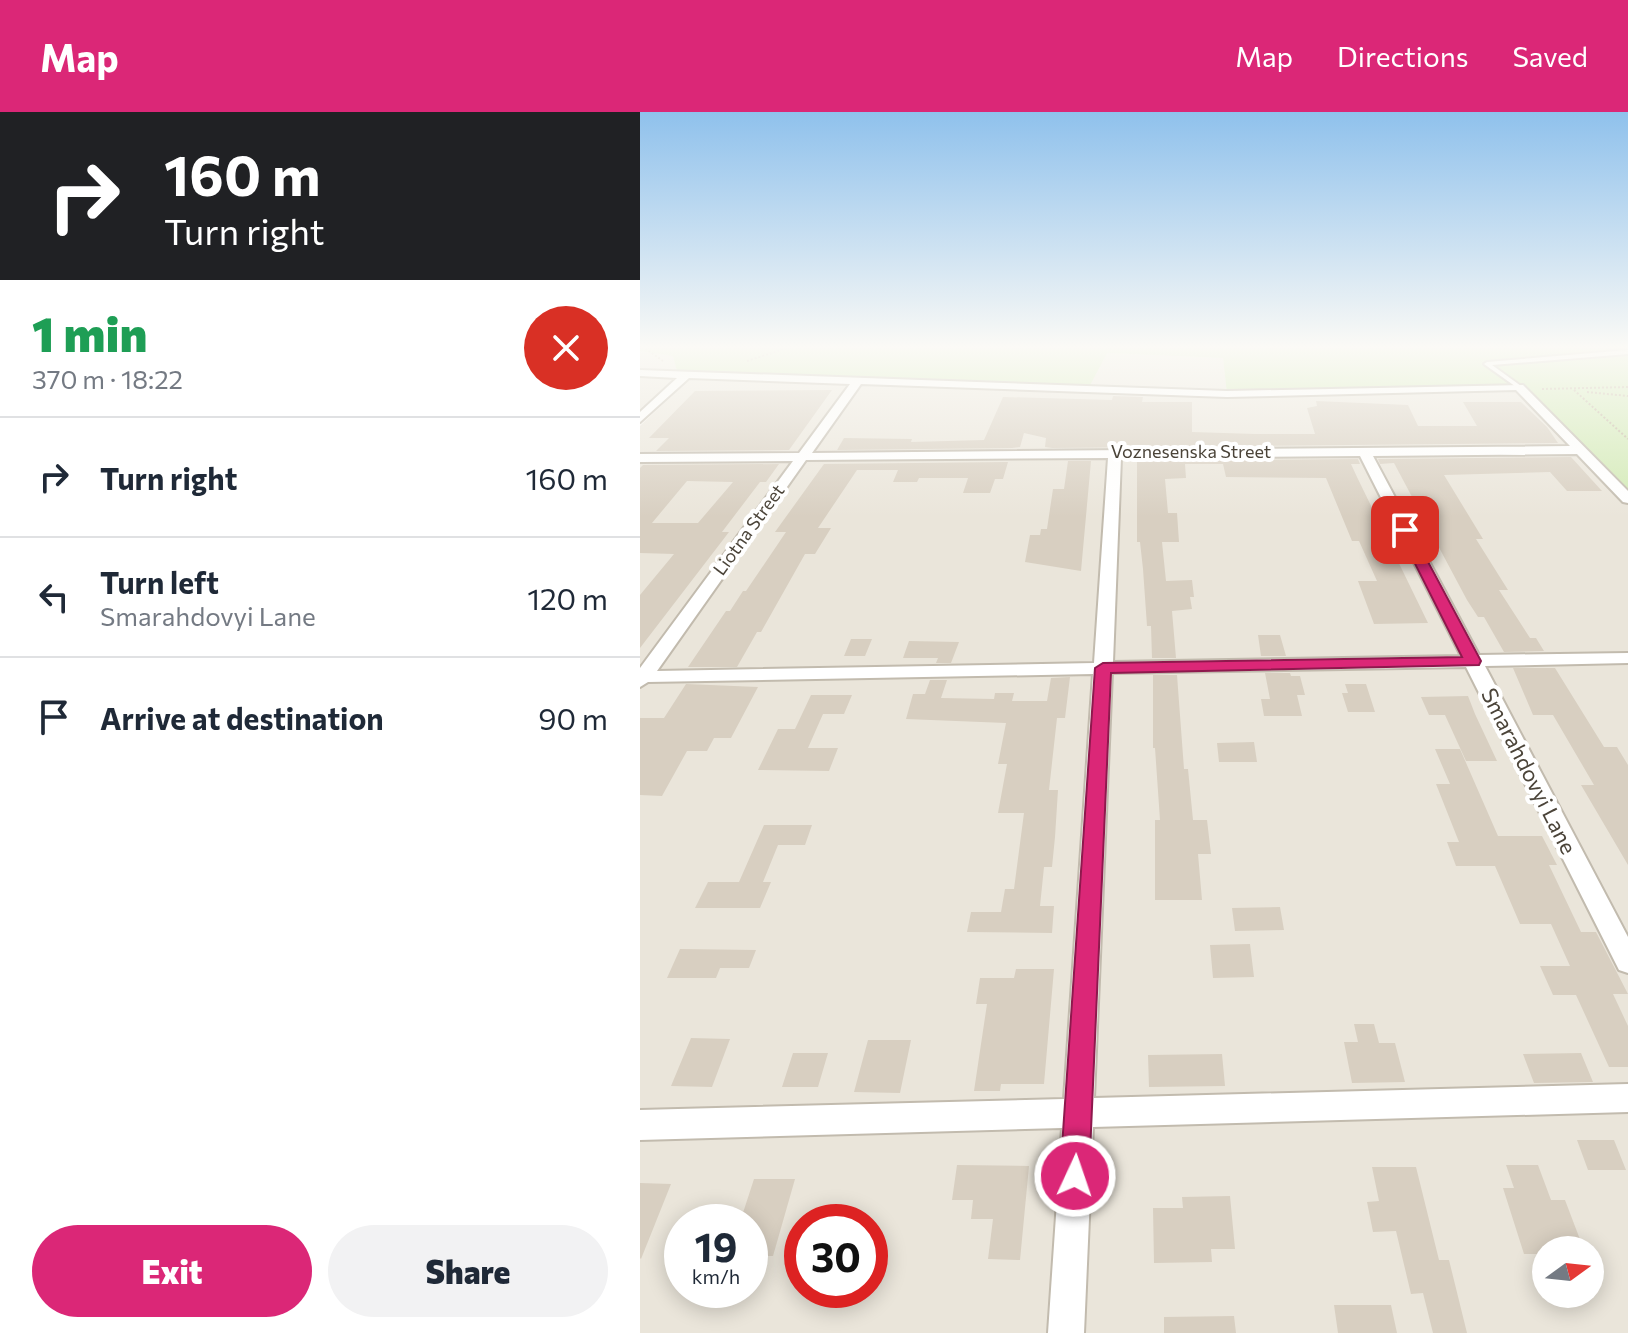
<!DOCTYPE html>
<meta charset="utf-8">
<style>
:root{--surface:#fff;--page:#f2f2f3;--text:#1f2937;--muted:#747a83;--line:#e0e1e3;--accent:#db2777}
body{margin:0;font-family:Commissioner,sans-serif;background:var(--page);color:var(--text);height:100vh;display:flex;flex-direction:column;font-size:30px;white-space:nowrap}
*{box-sizing:border-box;margin:0}
p{font-size:26px;color:var(--muted)}
.icon{flex:none;width:44px;height:44px;fill:none;stroke:currentColor;stroke-width:2;stroke-linecap:round;stroke-linejoin:round}
.map{position:relative;flex:1;overflow:hidden}
.side{display:flex;flex-direction:column;background:var(--surface);width:640px}
.side>*{flex:none}
.top-card{background:#202124;color:#fff;overflow:hidden}
.needle{width:52px;rotate:75deg}
.fabs{position:absolute;left:892px;top:1124px;display:grid;gap:16px}
.fabs a{display:grid;place-items:center;width:72px;height:72px;border-radius:50%;background:var(--surface);box-shadow:0 4px 20px #0003;font-size:40px}
.speed{position:absolute;left:24px;top:1092px;display:flex;gap:16px;font-size:40px;font-weight:700;text-align:center}
.speed>*{display:grid;place-content:center;width:104px;height:104px;border-radius:50%;background:var(--surface);box-shadow:0 4px 20px #0003;line-height:1}
.speed small{font-size:20px;font-weight:400}
.speed .limit{border:12px solid #d22;background:#fff;color:#111}
.pin{position:absolute;display:grid;place-items:center;width:68px;height:68px;color:#fff;margin:-34px;border-radius:16px;box-shadow:0 4px 12px #0006}
.me{position:absolute;width:88px;margin:-44px;rotate:3deg;stroke-linejoin:round;filter:drop-shadow(0 0 6px #0008)}
.turn{display:flex;align-items:center;gap:28px;height:168px;padding:0 32px;font-size:36px}
.turn .icon{width:104px;height:104px;stroke-width:2.5}
.turn b{display:block;font-size:56px;line-height:68px}
.round{display:grid;place-items:center;flex:none;width:84px;height:84px;border-radius:42px;background:var(--page)}
.headline{display:flex;align-items:center;justify-content:space-between;height:136px;padding:0 32px}
h1{font-size:48px;font-weight:800;line-height:60px;color:#1e9e55}
.cta{display:flex;gap:16px;margin-top:auto;padding:16px 32px}
.cta a{flex:1;height:92px;border-radius:48px;background:var(--accent);color:#fff;font-size:32px;font-weight:800;line-height:92px;text-align:center}
.cta a+a{background:var(--page);color:var(--text)}
ul{padding:0;list-style:none}
li{display:flex;align-items:center;gap:24px;height:120px;padding:0 32px;border-top:2px solid var(--line)}
li div{flex:1}
li b{display:block;font-size:30px}
li em{font-style:normal}
header{display:flex;align-items:center;gap:48px;box-sizing:border-box;height:112px;padding:0 40px;background:var(--accent);color:#fff}
header strong{font-size:38px}
nav{display:flex;gap:44px;margin-inline-start:auto;font-size:28px}
main{display:flex;flex:1;min-height:0}
.map>svg:first-child{display:block}
.residential{fill:#eae5da;fill-rule:evenodd}
.green{fill:#d2eab5}
.building{fill:#d8cfc1;fill-rule:evenodd}
.lines{fill:none;stroke-linecap:round;stroke-linejoin:round}
.lane-casing{stroke:#c2bbae;stroke-width:4}
.street-casing{stroke:#c2bbae;stroke-width:4}
.path{stroke:#c4b79f;stroke-width:2;stroke-dasharray:2 2;stroke-linecap:butt}
.lane{fill:#fff;fill-rule:evenodd}
.street{fill:#fff;fill-rule:evenodd}
.route{fill:#db2777;stroke:#8e194d;stroke-width:2}
.labels{text-anchor:middle;stroke-width:8;stroke-linejoin:round;paint-order:stroke}
.far-street-label{font-size:18px;fill:#4b4439;stroke:#fff}
.street-label{font-size:22px;fill:#4b4439;stroke:#fff}
</style>
<header>
<strong>Map</strong>
<nav><a>Map</a><a>Directions</a><a>Saved</a></nav>
</header>
<main>
<section class="side">
<div class="top-card">
<div class="turn"><svg class="icon" aria-label="right" viewBox="0 0 24 24"><path d="M7 20v-9h11M14 6l5 5-5 5"/></svg><div><b>160 m</b>Turn right</div></div>
</div>
<div class="headline"><div><h1>1 min</h1><p>370 m · 18:22</p></div><a class="round" style="background:#d93025;color:#fff"><svg class="icon" aria-label="close" viewBox="0 0 24 24"><path d="M6 6l12 12M18 6L6 18"/></svg></a></div>
<ul>
<li><svg class="icon" aria-label="right" viewBox="0 0 24 24"><path d="M7 20v-9h11M14 6l5 5-5 5"/></svg><div><b>Turn right</b></div><em>160 m</em></li>
<li><svg class="icon" aria-label="left" viewBox="0 0 24 24"><path d="M17 20v-9H6M10 6l-5 5 5 5"/></svg><div><b>Turn left</b><p>Smarahdovyi Lane</p></div><em>120 m</em></li>
<li><svg class="icon" aria-label="arrive" viewBox="0 0 24 24"><path d="M6 21V4h12l-3 4 3 4H6"/></svg><div><b>Arrive at destination</b></div><em>90 m</em></li>
</ul>
<div class="cta"><a>Exit</a><a>Share</a></div>
</section>
<div class="map">
<svg width="988" height="1221" viewBox="0 0 988 1221">
<rect width="100%" height="100%" fill="#f6f3ec"/>
<path class="residential" d="M0,239L33,243L38,263L0,297Z
M466,241L583,246L587,281L879,275L988,386V1221H0V314L54,263L446,279ZM42,1110H110V1178H42ZM162,1110H230V1178H162ZM906,1138H950V1182H906Z"/>
<path class="green" d="M0,234H988V386L879,275L587,282L583,246L467,241L447,279L38,263L33,244L0,239Z"/>
<path class="building" d="M192,278L149,338L16,339L29,326H9L55,279Z
M473,284L503,285L502,290H552V320L616,322H675L667,296L677,294L676,289L768,293L778,314H837L823,290H881L907,315L918,331L412,336L405,335L406,326L384,321L380,335L372,336L197,338L204,326L272,327L271,330L344,328L363,285L472,288Z
M931,345L962,379H927L910,360L804,363L843,427H836L868,478H859L890,526H896L904,539L864,540L844,505H838L827,488L754,351L740,352L738,347Z
M718,347L720,352H711L717,365L788,511L734,512L718,469H737L719,429H712L686,366L586,365L583,352H545L546,366L525,367L528,401H537L539,430H522L526,469L552,468L554,485H550L552,497L532,499L536,546H512L511,514H507L503,457L500,430H497V349Z
M428,349H451L441,459L385,450L390,423H400L401,417H407L413,377H424Z
M368,350L363,367H355L350,381H323L328,366H279L277,370H253L258,358H217L178,416H191L175,442H165L121,520H117L97,555H48L86,499H90L103,479H106L146,420H135L184,352Z
M139,352L126,370H120L82,420H89L0,536V483L34,442L0,441V356L3,353ZM47,369L93,370L58,411H12Z
M618,523H640L646,544H621Z
M211,527H232L225,544H204Z
M269,529L319,530L311,551H296L298,546H263Z
M873,556H915L964,635H977L988,653V753L941,673H954L913,603H893Z
M625,561H650L651,564H660L665,583H657L662,604H624L621,587H630Z
M513,563H537L544,657H548L553,708H567L571,742H558L562,788H515V708H520L515,636H513Z
M430,565L425,606H417L409,678H418L415,725L412,755H404L400,794H414L412,821L327,820L331,800H361L365,777H374L384,701H358L367,652H358L366,611L266,607L273,582H285L290,568H307L301,586L354,587L355,581H374L372,589H407L411,566Z
M46,572L118,575L91,626H74L67,639H47L22,684L0,683V606H24Z
M705,572H726L735,600H708L702,581H708Z
M171,583H212L204,602H183L168,636H198L189,659L118,658L138,617H155Z
M828,584L835,602L857,649H826L805,603H789L781,585Z
M614,630L617,650H579L577,631Z
M795,637H820L858,724H902L917,753H909L941,820H956L988,882H973L988,914V955H969L936,883H913L900,854H930L911,812H880L855,754H816L807,730H819L796,672H810Z
M124,713H172L165,733H138L123,770H131L120,796H55L68,770H99Z
M640,795L644,818L595,819L592,796Z
M610,832L614,865L573,866L570,833Z
M40,837L116,838L109,856H80L76,866H27Z
M376,857H414L404,972H361L360,979H334L347,892H336L340,866H374Z
M714,912H734L739,931H755L765,970L712,971L704,930H718Z
M51,926L90,927L72,975L31,974Z
M228,928H271L260,981L214,980Z
M153,941H188L178,975H142Z
M941,941L953,970L894,971L883,942Z
M582,942L585,974L509,975L508,943Z
M937,1028H974L986,1058H948Z
M317,1053L389,1054L380,1148L348,1147L353,1107H331L333,1088H312Z
M866,1053H898L911,1088H925L944,1138H906V1142H884L863,1076H874Z
M732,1055H776L799,1148H809L827,1221H793L783,1181L771,1182L756,1119L733,1120L727,1090L739,1089Z
M114,1067H155L133,1144H110V1110H100Z
M0,1071L31,1072L1,1147L0,1146Z
M590,1084L595,1137H571L572,1150L514,1151L513,1096H543L542,1085Z
M694,1193H751L757,1221H698Z
M594,1204L596,1221H524V1205Z"/>
<g class="lines">
<g class="lane-casing">
<path id="lane" d="M988,238V242L852,253L881,274L882,275L879,277L844,252L847,250Z"/>
</g>
<g class="street-casing">
<path id="street" d="M0,258L587,279L883,273L988,379V391L983,390L937,342L733,344L839,543L988,541V551L845,554L988,825V861L979,858L826,555L472,561L454,986L988,972V1000L453,1015L444,1221H408L422,1016L0,1028V998L424,987L453,562L8,570L0,575V556L153,349L0,350V342L159,341L210,272L49,266L0,310V300L37,266L0,264ZM221,272L587,285L876,278L930,334L172,341ZM720,344L821,544L473,550L481,346ZM468,346L454,551L17,559L166,348Z"/>
</g>
<path class="path" d="M2,234L23,249
M107,249L153,234
M902,277L988,275
M934,278L988,327
M947,280L988,284"/>
<use href="#lane" class="lane"/>
<use href="#street" class="street"/>
</g>
<linearGradient id="sky" x2="0" y2="1"><stop stop-color="#8fc1ec"/><stop offset="0.58" stop-color="#fbfaf6"/><stop offset="1" stop-color="#fbfaf6" stop-opacity="0"/></linearGradient>
<rect width="988" height="405" fill="url(#sky)"/>
<path class="route" d="M765,414L771,418L841,549L839,553L471,561L449,1064L445,1074L435,1078L424,1074L420,1064L455,556L463,551L822,545L758,418Z"/>
<g class="labels">
<g class="far-street-label">
<text x="551" y="346">Voznesenska Street</text>
<text transform="translate(109 418) rotate(-54)" y="6">Liotna Street</text>
</g>
<g class="street-label">
<text transform="translate(889 659) rotate(63)" y="8">Smarahdovyi Lane</text>
</g>
</g>
</svg>
<div class="fabs">
<a><svg class="needle" viewBox="-14 -14 28 28"><path d="M0-13l5 13h-10z" fill="#e53935"/><path d="M0 13l5-13h-10z" fill="#747a83"/></svg></a>
</div>
<div class="speed"><div>19<small>km/h</small></div><div class="limit">30</div></div>
<div class="pin" style="left:765px;top:418px;background:#d93025"><svg class="icon" aria-label="arrive" viewBox="0 0 24 24"><path d="M6 21V4h12l-3 4 3 4H6"/></svg></div>
<svg class="me" style="left:435px;top:1064px" viewBox="-20 -20 40 40"><circle r="17" fill="#db2777" stroke="#fff" stroke-width="3"/><path d="M0-11L8 9 0 5-8 9z" fill="#fff"/></svg>
</div>
</main>
